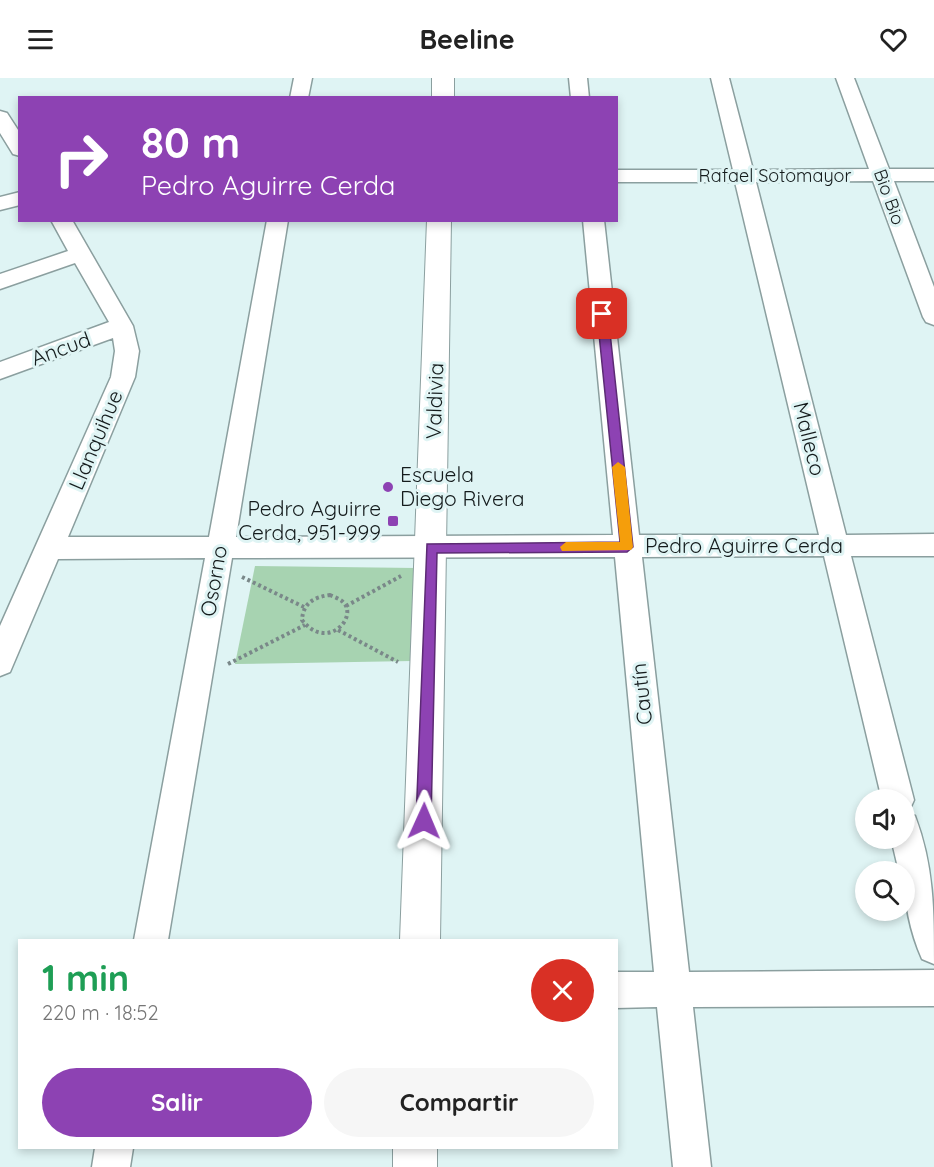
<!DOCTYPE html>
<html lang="es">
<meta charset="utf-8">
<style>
:root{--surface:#fff;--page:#f6f6f6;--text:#222;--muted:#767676;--accent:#8d42b3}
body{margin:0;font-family:Quicksand,sans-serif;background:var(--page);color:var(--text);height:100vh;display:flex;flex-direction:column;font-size:22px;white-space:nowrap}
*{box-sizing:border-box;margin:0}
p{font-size:20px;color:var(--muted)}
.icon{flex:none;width:33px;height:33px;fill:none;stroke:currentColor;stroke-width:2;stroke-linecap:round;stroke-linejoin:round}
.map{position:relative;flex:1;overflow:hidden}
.side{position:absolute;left:18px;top:861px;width:600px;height:210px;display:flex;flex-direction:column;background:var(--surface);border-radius:0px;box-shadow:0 3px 9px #0003}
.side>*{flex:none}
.banner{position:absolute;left:18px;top:18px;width:600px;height:126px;border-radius:0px;box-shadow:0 3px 9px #0003;background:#8d42b3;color:#fff;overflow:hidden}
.tools{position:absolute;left:855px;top:711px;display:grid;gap:12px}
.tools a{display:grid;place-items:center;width:60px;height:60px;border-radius:50%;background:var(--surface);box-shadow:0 3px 9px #0003;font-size:30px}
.pin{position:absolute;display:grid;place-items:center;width:51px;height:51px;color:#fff;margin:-26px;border-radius:12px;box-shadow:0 3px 9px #0006}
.me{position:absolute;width:66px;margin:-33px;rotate:1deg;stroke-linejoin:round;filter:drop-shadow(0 0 4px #0008)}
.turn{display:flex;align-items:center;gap:21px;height:126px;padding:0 24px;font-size:27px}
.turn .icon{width:78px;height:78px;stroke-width:2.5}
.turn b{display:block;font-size:42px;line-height:51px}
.round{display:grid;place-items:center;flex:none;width:63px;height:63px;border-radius:32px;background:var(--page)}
.summary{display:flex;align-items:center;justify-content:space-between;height:102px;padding:0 24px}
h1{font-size:36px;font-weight:700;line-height:45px;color:#1e9e55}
.button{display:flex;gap:12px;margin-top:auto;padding:12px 24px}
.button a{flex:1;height:69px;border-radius:36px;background:var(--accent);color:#fff;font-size:24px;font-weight:700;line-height:69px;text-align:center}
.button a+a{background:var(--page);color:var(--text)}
header{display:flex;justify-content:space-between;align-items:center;height:78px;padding:0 24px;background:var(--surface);font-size:27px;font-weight:700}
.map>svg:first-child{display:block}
.green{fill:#a7d3b1}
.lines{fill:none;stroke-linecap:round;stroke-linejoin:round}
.street-casing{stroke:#8b9f9f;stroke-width:3}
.secondary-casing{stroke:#8b9f9f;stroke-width:2}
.path{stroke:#7a8889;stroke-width:4;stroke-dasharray:3 3;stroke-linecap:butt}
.street{fill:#fff;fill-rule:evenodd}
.secondary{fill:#fff;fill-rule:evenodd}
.route{fill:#8d42b3;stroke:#5c2b74;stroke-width:1.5}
.slow{fill:#f59e0b}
.poi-dot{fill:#8d42b3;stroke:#dff4f4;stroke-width:2}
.labels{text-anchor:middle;stroke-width:6;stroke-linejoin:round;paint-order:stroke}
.far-street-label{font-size:18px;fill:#141b1c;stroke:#dff4f4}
.street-label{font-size:21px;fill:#141b1c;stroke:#dff4f4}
.poi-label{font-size:21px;fill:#141b1c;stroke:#dff4f4;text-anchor:start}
</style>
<header><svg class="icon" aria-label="menu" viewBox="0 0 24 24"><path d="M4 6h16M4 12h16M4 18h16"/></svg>Beeline<svg class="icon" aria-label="heart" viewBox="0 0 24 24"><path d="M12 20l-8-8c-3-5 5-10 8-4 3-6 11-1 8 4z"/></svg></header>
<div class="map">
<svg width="934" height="1089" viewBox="0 0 934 1089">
<rect width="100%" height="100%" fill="#dff4f4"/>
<path class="green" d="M255,488L416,490L412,583L235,586Z"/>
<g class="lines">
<g class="street-casing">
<path id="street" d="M294,0H312L308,20H290Z
M569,0H587L589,20H571Z
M711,0H729L753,92L869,91L836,0H854L889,91H934V103H894L934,209V247L926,244L923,239L873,103L756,104L846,457L934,456V478H851L914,722L909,733L905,734L915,738C934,788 934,833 934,886L922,881C910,854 904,823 904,794H899L891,760H904V722H882L824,478L642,479L689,894L934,892V928L693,929L711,1089H673L657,929L616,930V894H654L615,479L232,480L168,862H134L205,480L58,481L10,594L0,598V548L111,299L115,273L113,260L0,301V284L109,244L75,185L0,211V196L68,173L51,142H72L133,248L139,273L135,299L68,459H209L267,142H288L236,459L613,457L583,142H604L639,457H819L735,104H616V92H733Z
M0,33L7,35L20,55V78L13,76L0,55Z
M20,114V127L0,132V119Z
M95,1070H133L130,1089H92Z"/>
</g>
<g class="secondary-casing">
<path id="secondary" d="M432,0H454V20H432Z
M427,142H451L440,862H400Z
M393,1070H437V1089H393Z"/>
</g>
<path class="path" d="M242,499L304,529
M330,517C334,519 340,521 343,524C359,539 327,574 302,542C303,525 314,519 330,517Z
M346,528L401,498
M338,552L398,584
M228,586L305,547"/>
<use href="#street" class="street"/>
<use href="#secondary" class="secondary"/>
</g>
<path class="route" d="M602,232L608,236L633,469L627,474L437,475L431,743L429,748L424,750L418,748L416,743L427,466L620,464L597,236Z"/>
<path class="slow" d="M618,384L625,389L633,469L631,472L562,473L560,469L566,464H620L612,389Z"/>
<g class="poi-dot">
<circle cx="388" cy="409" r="6"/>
<rect x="387" y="437" width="12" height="12" rx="3"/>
</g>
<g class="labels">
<g class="far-street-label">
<text x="775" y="104">Rafael Sotomayor</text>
<text transform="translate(889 119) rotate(70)" y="6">Bio Bio</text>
</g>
<g class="street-label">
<text transform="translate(61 271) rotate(-20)" y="7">Ancud</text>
<text transform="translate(435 323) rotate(-88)" y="7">Valdivia</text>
<text transform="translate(809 361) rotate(76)" y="7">Malleco</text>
<text transform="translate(96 362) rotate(-67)" y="7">Llanquihue</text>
<text x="744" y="475">Pedro Aguirre Cerda</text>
<text transform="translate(214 503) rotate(-80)" y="7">Osorno</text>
<text transform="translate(642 616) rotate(-96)" y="7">Cautín</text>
</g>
<g class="poi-label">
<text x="400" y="404">Escuela<tspan x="400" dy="24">Diego Rivera</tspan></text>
<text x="381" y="438" text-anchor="end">Pedro Aguirre<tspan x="381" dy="24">Cerda, 951-999</tspan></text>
</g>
</g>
</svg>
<div class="tools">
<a><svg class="icon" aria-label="sound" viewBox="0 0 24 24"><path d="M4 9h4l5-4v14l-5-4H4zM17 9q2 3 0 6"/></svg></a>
<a><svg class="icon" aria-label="search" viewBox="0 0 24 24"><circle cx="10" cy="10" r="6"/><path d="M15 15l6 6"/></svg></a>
</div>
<div class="pin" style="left:602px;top:236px;background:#d93025"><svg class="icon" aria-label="arrive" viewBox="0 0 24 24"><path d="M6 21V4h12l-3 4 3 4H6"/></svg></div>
<svg class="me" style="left:424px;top:743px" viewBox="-20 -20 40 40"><path d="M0-17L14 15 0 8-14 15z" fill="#8d42b3" stroke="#fff" stroke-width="4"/></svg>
<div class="banner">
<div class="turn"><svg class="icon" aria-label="right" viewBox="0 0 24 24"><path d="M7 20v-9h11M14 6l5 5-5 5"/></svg><div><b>80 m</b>Pedro Aguirre Cerda</div></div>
</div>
<section class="side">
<div class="summary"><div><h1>1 min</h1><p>220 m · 18:52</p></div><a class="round" style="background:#d93025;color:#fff"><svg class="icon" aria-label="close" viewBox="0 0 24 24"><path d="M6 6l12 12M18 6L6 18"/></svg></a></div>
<div class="button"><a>Salir</a><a>Compartir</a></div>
</section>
</div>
